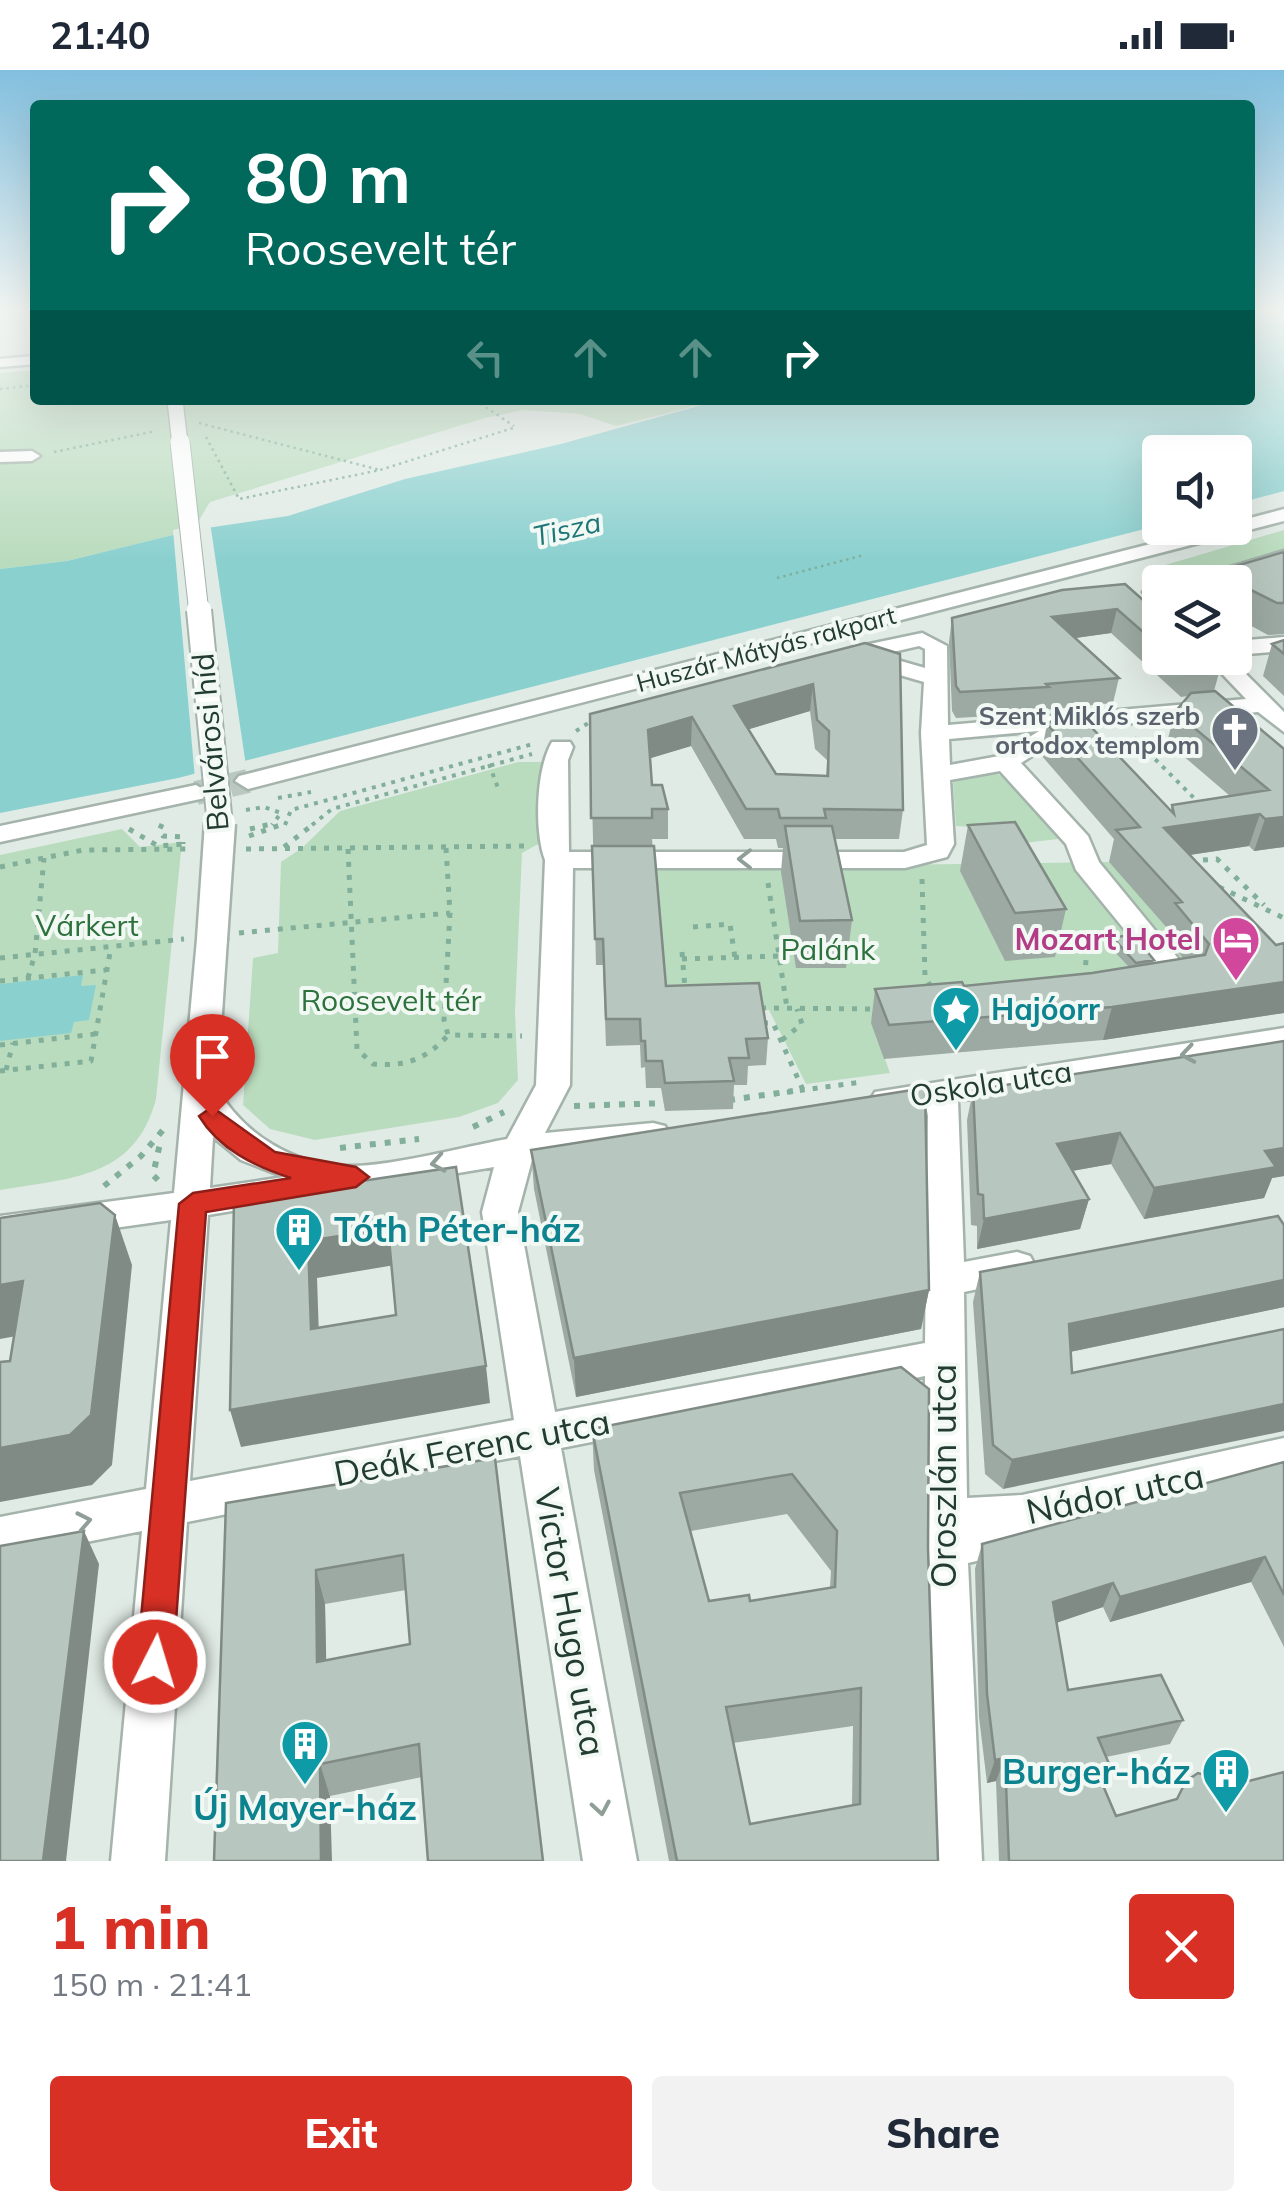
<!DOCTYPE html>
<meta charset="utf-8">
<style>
:root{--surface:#fff;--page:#f2f2f3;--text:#1f2937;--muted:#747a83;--accent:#d93025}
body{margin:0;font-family:Mulish,sans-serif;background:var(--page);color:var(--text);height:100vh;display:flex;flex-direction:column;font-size:38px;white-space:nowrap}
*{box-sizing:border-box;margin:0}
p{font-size:32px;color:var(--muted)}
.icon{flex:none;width:55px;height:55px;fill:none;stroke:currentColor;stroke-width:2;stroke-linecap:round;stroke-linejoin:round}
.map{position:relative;height:1791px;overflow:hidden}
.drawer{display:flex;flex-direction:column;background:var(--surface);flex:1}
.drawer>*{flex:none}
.banner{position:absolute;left:30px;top:30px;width:1225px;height:305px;border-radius:10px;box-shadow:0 10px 40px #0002;background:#00695c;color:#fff;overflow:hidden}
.tools{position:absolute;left:1142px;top:365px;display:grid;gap:20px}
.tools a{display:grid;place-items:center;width:110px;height:110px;border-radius:10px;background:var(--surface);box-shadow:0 10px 40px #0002;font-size:50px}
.pin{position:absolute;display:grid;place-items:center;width:85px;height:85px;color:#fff;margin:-102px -42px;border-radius:50% 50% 50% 0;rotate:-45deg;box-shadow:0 0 10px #0007}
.pin .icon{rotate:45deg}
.me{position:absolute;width:110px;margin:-55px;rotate:5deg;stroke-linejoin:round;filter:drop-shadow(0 0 8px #0008)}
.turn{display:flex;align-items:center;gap:35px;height:210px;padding:0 50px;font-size:45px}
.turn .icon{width:130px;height:130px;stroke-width:2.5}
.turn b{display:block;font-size:70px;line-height:85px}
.lanes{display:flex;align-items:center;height:95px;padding:0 50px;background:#0003;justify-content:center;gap:50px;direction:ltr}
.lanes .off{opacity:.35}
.round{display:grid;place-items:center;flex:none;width:105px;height:105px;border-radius:10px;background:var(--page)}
.head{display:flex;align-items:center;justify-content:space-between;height:170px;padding:0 50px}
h1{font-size:60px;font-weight:800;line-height:75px;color:var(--accent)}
.cta{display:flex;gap:20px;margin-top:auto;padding:20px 50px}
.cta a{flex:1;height:115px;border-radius:10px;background:var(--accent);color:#fff;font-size:40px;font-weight:800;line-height:115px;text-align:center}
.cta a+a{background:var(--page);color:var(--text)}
.status{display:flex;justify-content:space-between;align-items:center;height:70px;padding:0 50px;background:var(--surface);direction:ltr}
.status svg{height:28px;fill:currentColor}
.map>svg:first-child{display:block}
.green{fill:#badcbe}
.water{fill:#8ad0cf}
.pier{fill:#e1ebe5}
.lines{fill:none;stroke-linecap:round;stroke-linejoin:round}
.minor-tunnel{stroke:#bbc8c1;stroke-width:24;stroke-dasharray:24 11;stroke-linecap:butt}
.minor-casing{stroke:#a4b3ab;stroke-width:5}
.path-far3{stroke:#82af9a;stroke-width:2.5;stroke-dasharray:2.5 4;stroke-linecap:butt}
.path-far2{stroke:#82af9a;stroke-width:4;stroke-dasharray:4 6;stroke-linecap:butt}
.path-far1{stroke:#82af9a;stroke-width:5;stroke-dasharray:5 8;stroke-linecap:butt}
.path{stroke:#82af9a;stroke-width:6;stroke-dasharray:6 9;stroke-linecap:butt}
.minor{fill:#fff;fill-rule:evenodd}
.minor-bridge-far3-casing{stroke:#a4b3ab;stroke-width:18;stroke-linecap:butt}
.minor-bridge-far2-casing{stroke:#a4b3ab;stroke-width:21;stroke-linecap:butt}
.minor-bridge-far1-casing{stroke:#a4b3ab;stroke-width:28;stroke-linecap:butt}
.minor-bridge-casing{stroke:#a4b3ab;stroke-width:35;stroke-linecap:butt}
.minor-bridge-far3{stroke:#fff;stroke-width:15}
.minor-bridge-far2{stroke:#fff;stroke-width:19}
.minor-bridge-far1{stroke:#fff;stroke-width:24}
.minor-bridge{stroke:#fff;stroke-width:30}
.wall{fill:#9daaa3;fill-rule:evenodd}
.shaded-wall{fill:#808b85}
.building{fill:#b7c6be;stroke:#808b85;stroke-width:2.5;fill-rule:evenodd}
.oneway{stroke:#909e98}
.route{fill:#d93025;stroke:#8d1f18;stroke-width:2.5}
.labels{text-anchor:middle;stroke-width:8;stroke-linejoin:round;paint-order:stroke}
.far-street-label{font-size:25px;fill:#223c31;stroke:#f2f8f4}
.far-worship-label{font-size:25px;font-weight:bold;fill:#5b616d;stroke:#f2f8f4;text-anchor:end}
.far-water-label{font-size:28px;font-style:italic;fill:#1d7677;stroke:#f2f8f4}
.street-label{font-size:30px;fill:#223c31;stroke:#f2f8f4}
.park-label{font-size:30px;fill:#2d723c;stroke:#f2f8f4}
.hotel-label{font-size:30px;font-weight:bold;fill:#b23c85;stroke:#f2f8f4;text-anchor:end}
.culture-label{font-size:30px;font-weight:bold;fill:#0d838f;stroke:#f2f8f4;text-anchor:start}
.near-culture-label{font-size:35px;font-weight:bold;fill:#0d838f;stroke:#f2f8f4;text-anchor:start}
.near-street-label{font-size:35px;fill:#223c31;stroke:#f2f8f4}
</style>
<div class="status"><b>21:40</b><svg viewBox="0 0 49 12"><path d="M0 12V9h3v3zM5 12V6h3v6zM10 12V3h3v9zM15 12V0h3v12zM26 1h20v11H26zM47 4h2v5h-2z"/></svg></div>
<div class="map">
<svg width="1284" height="1791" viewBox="0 0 1284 1791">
<rect width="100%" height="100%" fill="#e1ebe5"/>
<path class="green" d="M35,300V330H720L616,356L580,344L523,340L485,348L210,432L193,460L67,491L0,499V303Z
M1284,460V481L1171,512L1145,501Z
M518,692H545L542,772L522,783L515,942L518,1010L498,1033L459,1047L315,1070L270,1059L243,1035L253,888L278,883L281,792L302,778L340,741Z
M979,701C1022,703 1040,737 1066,768L990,777L984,758L956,756L953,712L958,704Z
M122,759L140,777L182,772L156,1029C135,1109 70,1108 0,1120V785Z
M1109,792L1223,917L872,953L890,1003L806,1014L769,940L671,942L657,952L654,798Z"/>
<path class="water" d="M1250,240H1284V421L1235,434V382H1160V455L178,708L0,743V499L67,491L193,460L288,446L405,409L561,374L720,330H1250Z
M83,905L81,916L96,915L89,950L74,952L71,963L0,971V914Z"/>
<path class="pier" d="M210,452L246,696L195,709L173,460Z"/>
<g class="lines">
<path class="minor-tunnel" d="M196,723L248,711"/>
<g class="minor-casing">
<path id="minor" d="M35,286V294L0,297V289Z
M0,382L32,381L40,386L32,391L0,392Z
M1284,439V451L248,719L235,711L239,706L1213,458H1235V452Z
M1284,481V493L1211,512H1180Z
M1160,514V535L1143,522Z
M922,563L947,576L948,655L1246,629L1207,588H1230L1284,642V662L1258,642L1076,658L1021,693L1088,766L1099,792L1195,909L1180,919L1152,918L1148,911L1159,902L1076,800L1066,774L1000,701L950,710L954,774L947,787L905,798H573L570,1015L545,1063L653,1053L665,1056L670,1065L665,1074C624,1086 575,1082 532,1090L518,1142L555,1342L925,1273L928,1046L926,1036L887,1042L875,1038L870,1030L875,1022L1284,958V980L958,1031L964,1192L1017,1182L1030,1186L1036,1197L1030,1208L964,1222L967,1428L1022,1425L1284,1368V1406L1046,1461L1040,1476L968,1493L982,1791H928L922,1518L925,1306L561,1378L637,1791H583L520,1386L187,1452L165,1791H111L142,1461L0,1489V1447L146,1419L171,1150L0,1174V1146L174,1123L197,869L212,860L227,869L217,1018C243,1064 294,1096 348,1096C389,1097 463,1077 507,1069L536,1015L545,790C534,761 536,699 552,672H570L573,677L568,690L569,782H904L927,775L921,663L924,612L862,594L857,581L860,576ZM919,576L925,579V598L880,585ZM1039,661L999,686L950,695L949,669ZM213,1067L241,1090L284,1107L210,1118ZM494,1097L482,1142L514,1350L190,1411L208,1145Z
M1284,567V581L1235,585V571Z
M196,715L209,723L205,728L0,772V756Z"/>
</g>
<path class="path-far3" d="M17,241L35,240
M0,243L17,240
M0,319L35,315
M475,330L514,356
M199,353L380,400
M206,367L239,429L380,400L516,357
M54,382L156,361
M777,508L864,485"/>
<path class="path-far2" d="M576,661L596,648
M1134,668L1201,735
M489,694L498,718
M278,728L311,722
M246,740L264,737L281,743L272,755
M285,755L291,740L533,674
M312,755L332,739L532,684"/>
<path class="path-far1" d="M162,754L159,761L163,766L183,767V774
M129,759L158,776L183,774
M250,759L275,753
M249,766L286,753
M284,777L315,753
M446,778L450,843L444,950L448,965L522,966
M246,779L525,776
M348,779L357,979L373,994C405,997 427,989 448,965
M1190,791L1217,789L1264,835
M0,797L83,780L190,779
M922,809L925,906L933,921
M768,813L787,938
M1219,817L1284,848
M693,857L730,854L735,888
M239,863L450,843
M682,882L685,919
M0,888L184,869
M682,889L779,886
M28,908L35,884L44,788
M1085,908L1087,869L1110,864
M0,911L106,900
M761,938L875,939
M763,953H773L803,1020
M782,970L802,954L797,939
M0,975L96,964
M6,1000L13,973
M0,1001L91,991L111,877
M774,1024L862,1012"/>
<path class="path" d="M729,1030L793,1021
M574,1036L668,1033
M473,1057L504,1042
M340,1078L419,1069
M158,1110L153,1105L161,1069
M104,1116L141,1086L163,1060"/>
<use href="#minor" class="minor"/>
<g class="minor-bridge-far3-casing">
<path id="minor-bridge-far3" d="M175,330L180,374"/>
</g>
<g class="minor-bridge-far2-casing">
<path id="minor-bridge-far2" d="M180,372L199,543"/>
</g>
<g class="minor-bridge-far1-casing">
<path id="minor-bridge-far1" d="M199,540L220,755"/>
</g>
<g class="minor-bridge-casing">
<path id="minor-bridge" d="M212,869L220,753"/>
</g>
<use href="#minor-bridge-far3" class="minor-bridge-far3"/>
<use href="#minor-bridge-far2" class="minor-bridge-far2"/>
<use href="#minor-bridge-far1" class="minor-bridge-far1"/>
<use href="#minor-bridge" class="minor-bridge"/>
</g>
<path class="wall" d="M1284,482V564L1268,565L1235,547V512H1212L1215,502Z
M1062,520L1160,545V588H1208L1220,599L1214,621L1284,679V777L1254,781L1249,776L1190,785L1276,875L1284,873V943L1103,970L884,989L871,953L875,919L964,916L1092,903L1129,897L1110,877L1113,868L1154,890L1153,893L1183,888L1166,866L1168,859L1109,792L1114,769L1041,685L1047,654L1171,741L1172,735L1230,726L1167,672L1175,642L1188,626L1181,627L1111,563L1075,568L1119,608L1113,633L1044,640V643L956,648L952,641L949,572L952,548Z
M1284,570V626L1263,606L1272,574Z
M865,573L903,740L899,769H835L852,850L846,898H796L781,802L783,778H778L776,769H744L691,676L650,688L652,715L668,739V769H652L666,916L768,968L766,995L748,996L747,1015H734L733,1039L665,1041L661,1018H646L645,997L641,998L640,975L606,976L603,895H596L590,644ZM810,641L815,679L827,690L826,705L776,704L749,659Z
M968,755L1066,839L1055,887L1005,891L960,801Z
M1284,971V1106L1272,1108L1264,1128L1144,1149L1111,1094L1072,1101L1089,1129L1080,1159L977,1179V1156L971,1155L967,1050L973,1020Z
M531,1080L929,1220L921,1259L576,1327L534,1119Z
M1284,1155V1237L1070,1282L1003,1419L985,1404L973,1232L980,1202Z
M929,1319L928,1478L938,1791H669L594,1400L592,1359ZM787,1444L831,1501L830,1518L750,1531H709L691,1461ZM853,1656L852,1735L750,1754L733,1673Z
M495,1388L422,1707L330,1726L226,1433ZM406,1520L410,1574L326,1590L325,1534Z
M1284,1392V1577L1251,1512L1110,1552L1103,1537L1056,1553L1068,1620L1183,1650L1170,1674L1106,1687L1102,1713L1116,1746L1176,1729L1186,1711L1284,1791H999L996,1711L987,1713L979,1647L975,1499L982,1474Z"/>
<path class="shaded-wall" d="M1117,539L1111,563L1047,572L1052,547Z
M813,614L810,641L733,664L734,636Z
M692,647L691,676L648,689V660Z
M1260,744L1249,776L1155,790L1164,758Z
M1284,747V777L1254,781L1265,749Z
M1284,912V943L1103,970L1112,937Z
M1120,1063L1111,1094L1049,1105L1057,1074Z
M1284,1078V1106L1272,1108L1264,1128L1144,1149L1154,1118L1265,1081Z
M1089,1129L1080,1159L977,1179L984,1149Z
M115,1145L132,1195L112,1395L92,1415L0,1432V1378Z
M388,1158L395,1195L317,1208L320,1296L311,1259L308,1171Z
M1284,1210V1237L1060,1284L1069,1254Z
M23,1211L44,1261L0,1269V1215Z
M929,1220L921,1259L576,1327L574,1288Z
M486,1296L490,1333L241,1377L230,1340Z
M1284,1334V1361L1003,1419L1012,1390Z
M84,1461L99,1494L66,1791H43Z
M1265,1487L1251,1512L1110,1552L1120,1527Z
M316,1500L325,1534L327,1625L317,1592Z
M1113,1513L1103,1537L1044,1557L1053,1532Z
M1005,1688L996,1711L987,1713L995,1690Z
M320,1694L330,1726L332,1791H321Z
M1110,1696L1099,1719L1096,1699Z"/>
<path class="building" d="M1284,482V533H1277L1215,502Z
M1125,514L1160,545V577L1117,539L1052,547L1119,608L1046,614L1049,617L960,622L956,616L952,548L1062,520Z
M1284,570V584L1272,574Z
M865,573L900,584L903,740L824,739L826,748H780L778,739H746L692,647L648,660L652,715H662L668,739H652V748H591L590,644ZM813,614L817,650L829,661L828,706L776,704L734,636Z
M1171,588H1208L1220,599L1188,602Z
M1215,621L1284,679V747L1265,749L1260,744L1164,758L1276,875L1284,873V912L1112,937L889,955L875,919L962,912L964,916L1092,903L1205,885L1209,874L1175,833L1182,832L1116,760L1140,757L1047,654L1073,638L1174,744L1172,735L1269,720L1175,642L1191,623Z
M1015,752L1066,839L1015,843L968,755Z
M785,756H832L852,850L800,851Z
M592,776H654L666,916L759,913L768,968L746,969L749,988H729L734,1011L665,1013L662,991H646L645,971H641L640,949H606L603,869H595Z
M1133,864L1154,890L1136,893L1113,868Z
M1284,971V1078L1265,1081L1276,1097L1154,1118L1120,1063L1057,1074L1089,1129L984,1149L983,1125L978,1124L973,1020Z
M925,1018L929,1220L574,1288L531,1080Z
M456,1097L486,1296L230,1340L234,1130ZM388,1158L396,1245L311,1259L308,1171Z
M100,1133L115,1145L91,1345L70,1365L0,1378V1292L10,1291L23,1211L0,1215V1148Z
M1278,1146L1284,1155V1210L1069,1254L1072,1303L1284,1259V1334L1012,1390L993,1375L980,1202Z
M901,1297L929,1319L928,1478L938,1791H677L592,1359ZM792,1404L837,1461L835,1517L750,1531L749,1525L709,1531L680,1423ZM861,1618L860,1734L750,1754L726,1637Z
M495,1388L543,1791H428L419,1674L320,1694L321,1791H214L226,1433ZM403,1485L410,1574L317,1592L316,1500Z
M1284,1392V1525L1265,1487L1120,1527L1113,1513L1053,1532L1068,1620L1161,1605L1183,1650L1098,1668L1110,1696L1096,1699L1116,1746L1177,1729L1186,1711L1198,1703L1237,1714L1284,1702V1791H1009L1005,1688L995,1690L987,1624L982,1474Z
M84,1461L43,1791H0V1476Z"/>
<defs><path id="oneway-chevron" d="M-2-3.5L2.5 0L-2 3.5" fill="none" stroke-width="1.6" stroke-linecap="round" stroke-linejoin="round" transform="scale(2.5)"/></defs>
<g class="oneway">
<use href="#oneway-chevron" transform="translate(745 789) rotate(-180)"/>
<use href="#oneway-chevron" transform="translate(1188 984) rotate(171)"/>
<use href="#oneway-chevron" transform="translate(438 1093) rotate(170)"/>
<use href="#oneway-chevron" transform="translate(84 1451) rotate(-11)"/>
<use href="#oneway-chevron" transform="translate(601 1738) rotate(80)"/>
</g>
<linearGradient id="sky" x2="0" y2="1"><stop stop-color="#82bfde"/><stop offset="0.49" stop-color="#f2f6f3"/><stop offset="1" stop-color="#f2f6f3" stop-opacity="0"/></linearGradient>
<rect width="1284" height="491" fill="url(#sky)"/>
<path class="route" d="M212,1037L275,1082L356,1097L369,1107L356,1117L206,1142L173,1592L168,1605L155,1611L142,1605L137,1592L179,1134L193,1123L291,1108C254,1096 219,1079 199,1046Z"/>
<defs>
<g id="church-pin" transform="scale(2.5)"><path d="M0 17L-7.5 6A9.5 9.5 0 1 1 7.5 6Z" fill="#6b7280" stroke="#f2f8f4"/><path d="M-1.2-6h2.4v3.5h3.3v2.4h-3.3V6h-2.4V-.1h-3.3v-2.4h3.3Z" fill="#fff"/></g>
<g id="hotel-pin" transform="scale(2.5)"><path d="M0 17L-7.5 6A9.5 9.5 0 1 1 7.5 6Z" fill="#d1479c" stroke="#f2f8f4"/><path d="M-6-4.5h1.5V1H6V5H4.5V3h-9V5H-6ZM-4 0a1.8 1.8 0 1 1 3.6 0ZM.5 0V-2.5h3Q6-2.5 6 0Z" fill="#fff"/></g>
<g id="sight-pin" transform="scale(2.5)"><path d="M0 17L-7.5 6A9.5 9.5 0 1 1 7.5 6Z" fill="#0f9aa8" stroke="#f2f8f4"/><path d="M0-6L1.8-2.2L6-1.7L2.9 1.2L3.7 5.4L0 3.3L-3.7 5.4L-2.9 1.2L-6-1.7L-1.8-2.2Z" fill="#fff"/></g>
<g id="building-pin" transform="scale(2.5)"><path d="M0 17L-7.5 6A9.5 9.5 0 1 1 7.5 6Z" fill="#0f9aa8" stroke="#f2f8f4"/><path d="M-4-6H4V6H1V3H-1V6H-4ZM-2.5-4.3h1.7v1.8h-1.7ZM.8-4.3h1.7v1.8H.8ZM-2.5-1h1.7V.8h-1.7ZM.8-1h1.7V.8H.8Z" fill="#fff"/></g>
</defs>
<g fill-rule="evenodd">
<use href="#church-pin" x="1235" y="660"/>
<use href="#hotel-pin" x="1236" y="870"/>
<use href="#sight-pin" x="956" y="940"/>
<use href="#building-pin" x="299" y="1160"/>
<use href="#building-pin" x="305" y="1674"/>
<use href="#building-pin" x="1226" y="1702"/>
</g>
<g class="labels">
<g class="far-street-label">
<text transform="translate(766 579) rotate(-15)" y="9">Huszár Mátyás rakpart</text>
</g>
<g class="far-worship-label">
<text x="1200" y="655">Szent Miklós szerb<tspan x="1200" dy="29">ortodox templom</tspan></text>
</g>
<g class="far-water-label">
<text transform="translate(567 459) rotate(-13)" y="10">Tisza</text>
</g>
<g class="street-label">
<text transform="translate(211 672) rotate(-95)" y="10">Belvárosi híd</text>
<text transform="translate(991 1014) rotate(-9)" y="10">Oskola utca</text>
</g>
<g class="park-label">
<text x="87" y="866">Várkert</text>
<text x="828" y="890">Palánk</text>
<text x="391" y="941">Roosevelt tér</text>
</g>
<g class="hotel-label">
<text x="1201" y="880">Mozart Hotel</text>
</g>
<g class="culture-label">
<text x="991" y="950">Hajóorr</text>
</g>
<g class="near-culture-label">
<text x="334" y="1172">Tóth Péter-ház</text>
<text x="1191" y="1714" text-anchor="end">Burger-ház</text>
<text x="305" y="1750" text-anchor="middle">Új Mayer-ház</text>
</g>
<g class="near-street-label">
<text transform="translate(472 1378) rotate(-11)" y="12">Deák Ferenc utca</text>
<text transform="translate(944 1406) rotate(-90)" y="12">Oroszlán utca</text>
<text transform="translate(1115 1424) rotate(-12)" y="12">Nádor utca</text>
<text transform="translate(570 1552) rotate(80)" y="12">Victor Hugo utca</text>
</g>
</g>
</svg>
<div class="tools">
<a><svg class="icon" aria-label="sound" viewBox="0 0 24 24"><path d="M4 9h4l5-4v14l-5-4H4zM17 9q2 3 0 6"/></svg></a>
<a><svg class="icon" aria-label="layers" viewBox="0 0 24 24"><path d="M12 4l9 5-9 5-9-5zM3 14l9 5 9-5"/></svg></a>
</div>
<div class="pin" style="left:212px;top:1046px;background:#d93025"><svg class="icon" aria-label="arrive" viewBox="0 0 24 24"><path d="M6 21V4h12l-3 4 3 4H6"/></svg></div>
<svg class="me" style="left:155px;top:1592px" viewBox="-20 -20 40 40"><circle r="17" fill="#d93025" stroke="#fff" stroke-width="3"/><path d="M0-11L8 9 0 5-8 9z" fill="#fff"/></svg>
<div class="banner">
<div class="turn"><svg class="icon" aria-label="right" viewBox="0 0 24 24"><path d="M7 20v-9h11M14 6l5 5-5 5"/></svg><div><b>80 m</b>Roosevelt tér</div></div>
<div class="lanes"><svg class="icon off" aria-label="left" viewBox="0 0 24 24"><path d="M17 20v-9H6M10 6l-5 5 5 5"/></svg><svg class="icon off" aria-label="ahead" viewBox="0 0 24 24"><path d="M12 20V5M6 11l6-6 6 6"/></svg><svg class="icon off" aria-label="ahead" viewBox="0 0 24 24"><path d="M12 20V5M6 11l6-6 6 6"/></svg><svg class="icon" aria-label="right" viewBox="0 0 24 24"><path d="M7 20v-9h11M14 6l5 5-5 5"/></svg></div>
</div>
</div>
<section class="drawer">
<div class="head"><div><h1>1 min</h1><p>150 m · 21:41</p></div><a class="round" style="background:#d93025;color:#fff"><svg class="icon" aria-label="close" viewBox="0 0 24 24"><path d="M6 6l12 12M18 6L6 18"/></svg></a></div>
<div class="cta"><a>Exit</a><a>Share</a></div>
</section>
